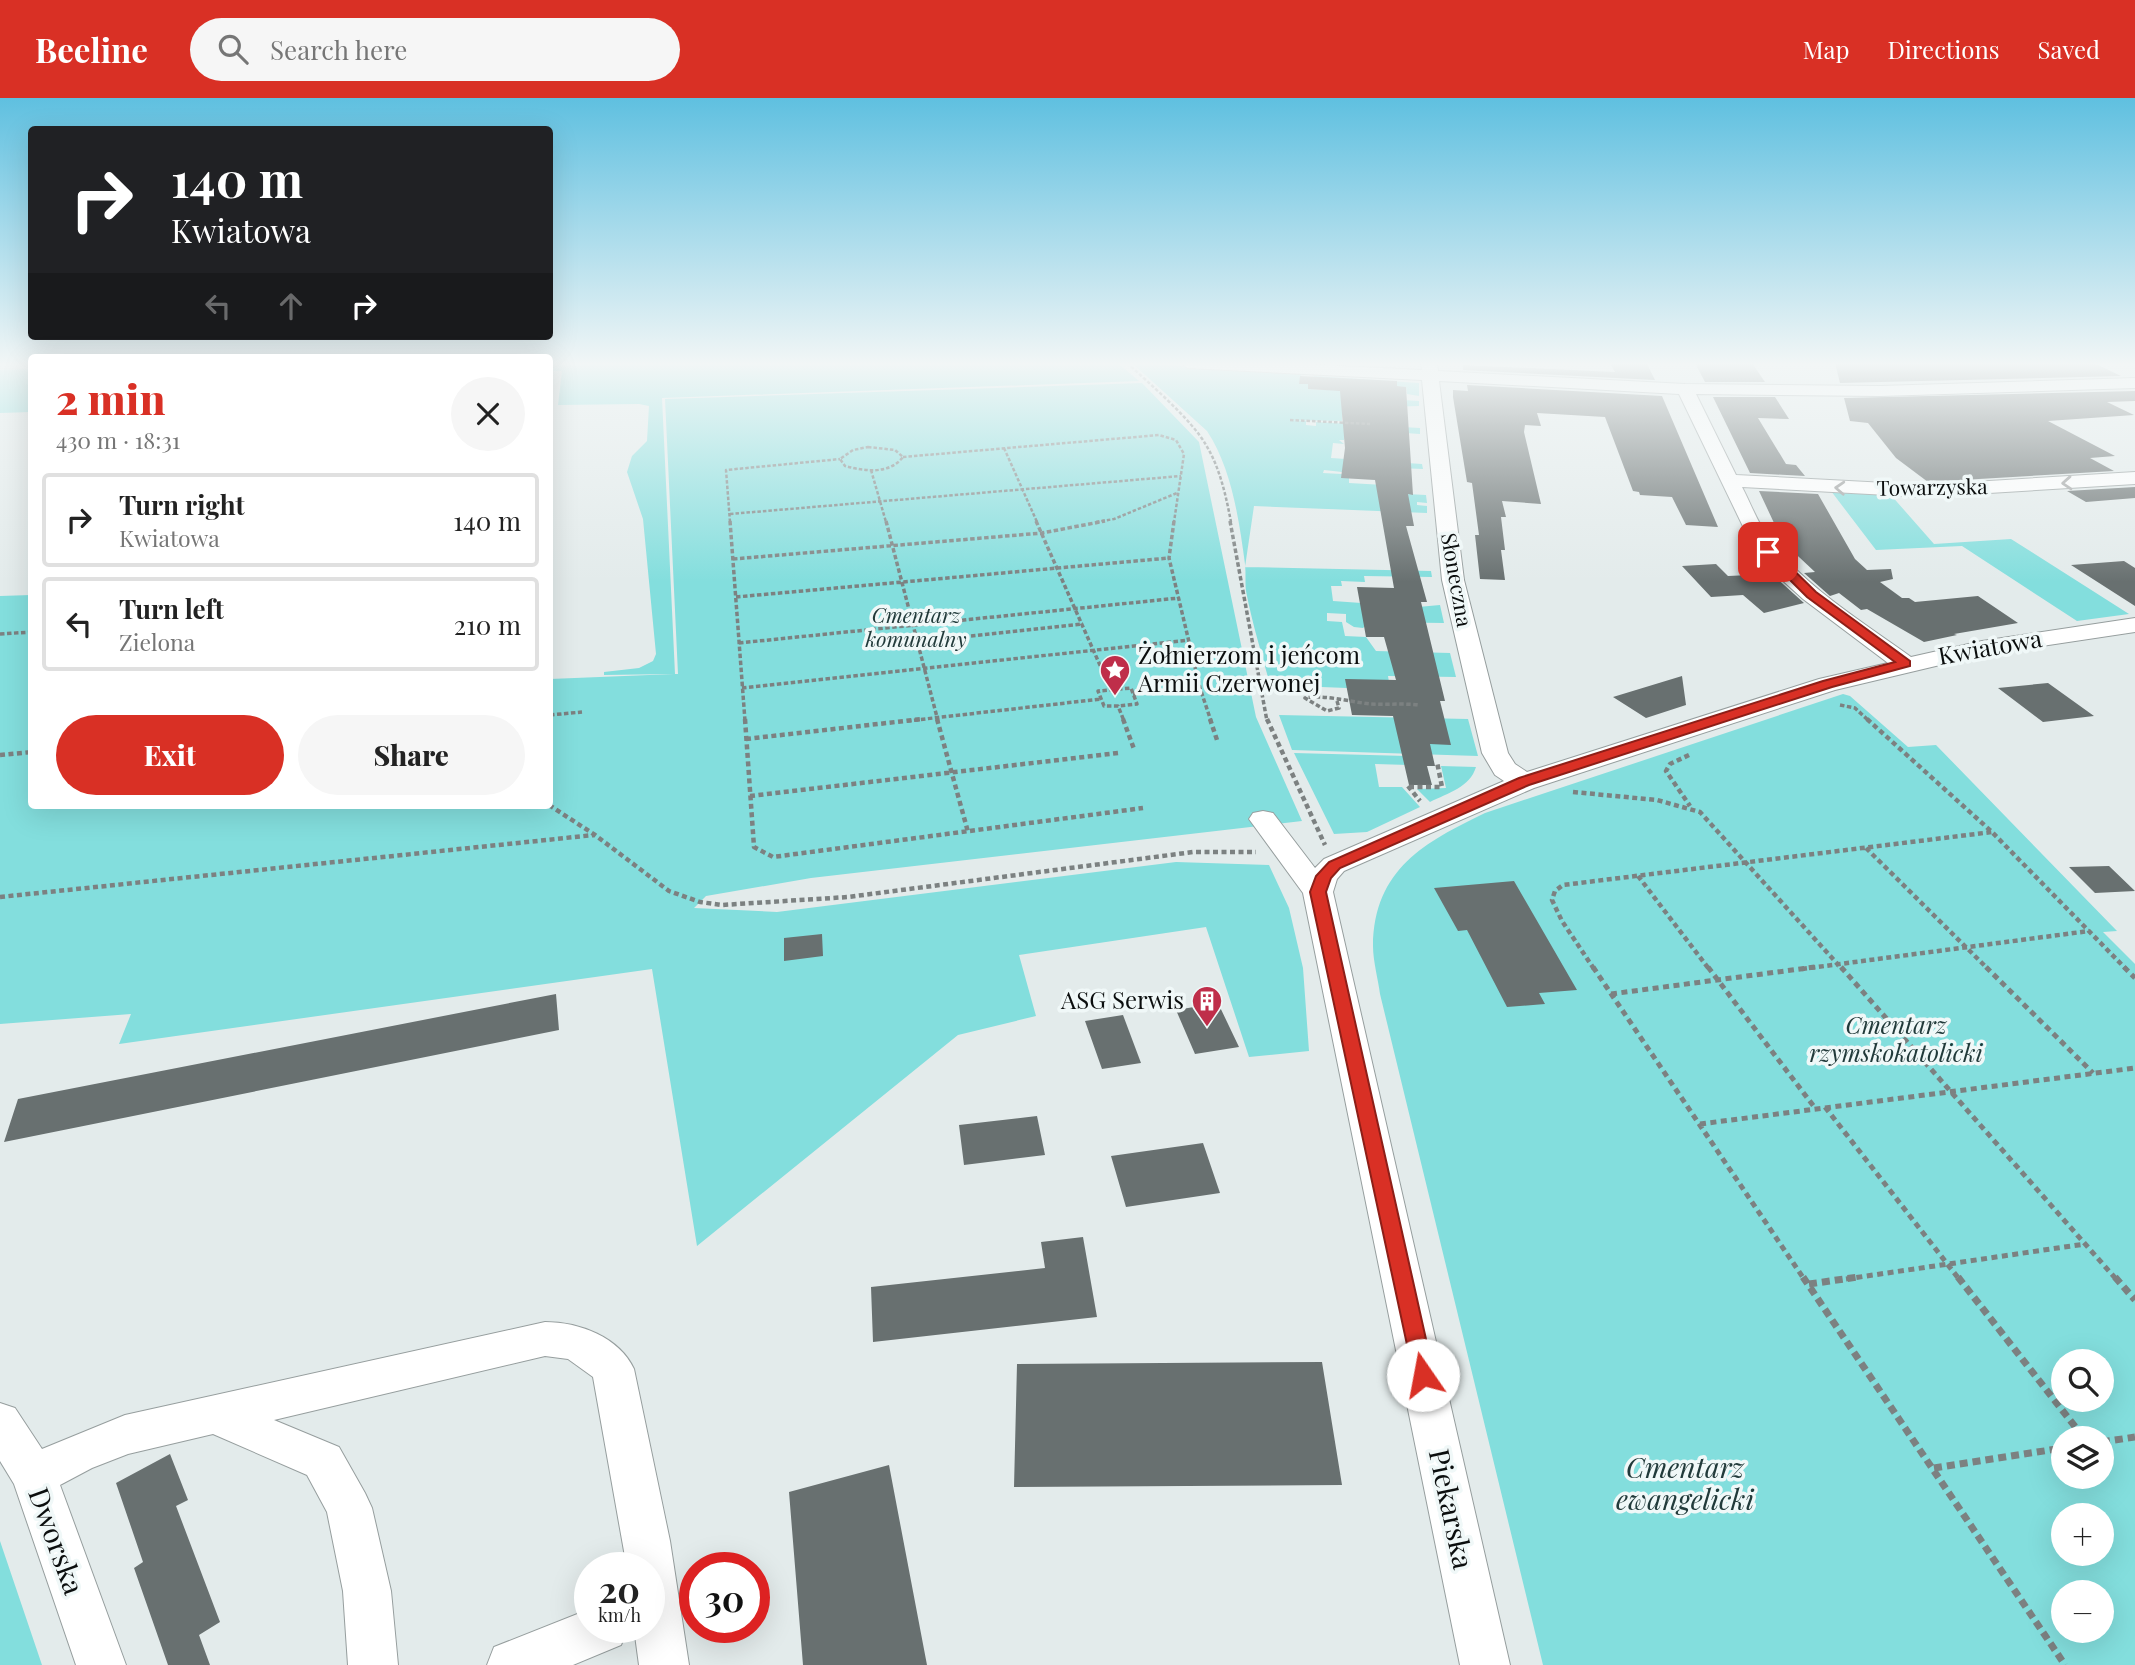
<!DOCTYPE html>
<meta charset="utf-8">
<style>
:root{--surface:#fff;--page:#f6f6f6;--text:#222;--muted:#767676;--line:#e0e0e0;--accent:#d93025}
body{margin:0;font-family:"Playfair Display",serif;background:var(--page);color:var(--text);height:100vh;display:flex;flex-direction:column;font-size:26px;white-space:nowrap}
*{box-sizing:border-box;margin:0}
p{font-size:23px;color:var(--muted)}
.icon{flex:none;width:38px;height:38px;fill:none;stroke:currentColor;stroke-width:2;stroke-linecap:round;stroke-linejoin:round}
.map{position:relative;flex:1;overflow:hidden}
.details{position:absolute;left:28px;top:256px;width:525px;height:455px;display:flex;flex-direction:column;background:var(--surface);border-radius:7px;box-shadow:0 7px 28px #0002}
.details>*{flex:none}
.guide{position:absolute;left:28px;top:28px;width:525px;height:214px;border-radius:7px;box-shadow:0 7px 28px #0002;background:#202124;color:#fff;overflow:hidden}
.tools{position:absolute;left:2051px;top:1251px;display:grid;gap:14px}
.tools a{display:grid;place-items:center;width:63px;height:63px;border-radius:50%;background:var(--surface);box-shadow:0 7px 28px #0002;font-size:35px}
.speed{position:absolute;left:574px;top:1454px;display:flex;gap:14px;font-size:35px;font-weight:700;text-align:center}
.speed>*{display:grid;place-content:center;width:91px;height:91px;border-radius:50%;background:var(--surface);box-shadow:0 7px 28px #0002;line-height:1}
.speed small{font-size:18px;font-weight:400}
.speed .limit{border:10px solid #d22;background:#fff;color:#111}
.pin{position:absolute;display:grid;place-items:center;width:60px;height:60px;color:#fff;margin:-30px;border-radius:14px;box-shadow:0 4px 10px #0006}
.me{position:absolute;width:77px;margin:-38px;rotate:348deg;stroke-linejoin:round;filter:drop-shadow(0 0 5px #0008)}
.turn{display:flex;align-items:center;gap:24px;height:147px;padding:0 28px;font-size:32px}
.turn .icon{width:91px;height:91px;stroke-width:2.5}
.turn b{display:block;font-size:49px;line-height:60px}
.lanes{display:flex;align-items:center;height:66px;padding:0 28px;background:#0003;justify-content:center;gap:35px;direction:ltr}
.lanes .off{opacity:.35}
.round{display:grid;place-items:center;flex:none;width:74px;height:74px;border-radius:37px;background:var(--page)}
.headline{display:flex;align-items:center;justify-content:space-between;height:119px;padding:0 28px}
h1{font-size:42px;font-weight:800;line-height:52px;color:var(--accent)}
.button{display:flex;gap:14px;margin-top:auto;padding:14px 28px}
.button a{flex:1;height:80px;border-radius:42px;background:var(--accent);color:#fff;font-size:28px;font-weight:800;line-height:80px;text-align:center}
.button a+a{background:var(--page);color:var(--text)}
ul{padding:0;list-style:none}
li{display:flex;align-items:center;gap:21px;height:94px;margin:0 14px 10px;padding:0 14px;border:4px solid var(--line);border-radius:7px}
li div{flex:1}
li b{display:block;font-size:26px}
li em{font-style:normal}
header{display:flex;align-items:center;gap:42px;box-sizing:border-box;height:98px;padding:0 35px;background:var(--accent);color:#fff}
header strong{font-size:33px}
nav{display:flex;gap:38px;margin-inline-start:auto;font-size:24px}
.search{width:490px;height:63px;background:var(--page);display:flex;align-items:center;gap:18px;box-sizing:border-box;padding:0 24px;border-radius:38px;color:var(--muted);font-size:26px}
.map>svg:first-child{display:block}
.green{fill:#83dedd;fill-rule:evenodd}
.building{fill:#687070}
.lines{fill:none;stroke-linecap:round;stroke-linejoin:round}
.minor-casing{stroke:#969e9e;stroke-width:2}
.path-far4{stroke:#7c8181;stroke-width:2.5;stroke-dasharray:3.5 2;stroke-linecap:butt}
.path-far3{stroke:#7c8181;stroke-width:3.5;stroke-dasharray:4.5 2.5;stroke-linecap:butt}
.path-far2{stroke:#7c8181;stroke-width:4.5;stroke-dasharray:5 3.5;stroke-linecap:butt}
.path-far1{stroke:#7c8181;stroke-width:5;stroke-dasharray:6 4.5;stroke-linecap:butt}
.path{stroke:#7c8181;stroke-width:7;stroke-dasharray:8 5;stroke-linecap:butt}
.minor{fill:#fff;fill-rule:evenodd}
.oneway{stroke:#9d9f9f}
.route{fill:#d93025;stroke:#8d1f18;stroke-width:2}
.labels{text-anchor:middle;stroke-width:7;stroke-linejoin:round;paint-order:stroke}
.far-street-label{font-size:21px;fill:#0b0e0e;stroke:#f0f8f8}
.far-park-label{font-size:21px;font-style:italic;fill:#213a3a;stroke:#f0f8f8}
.street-label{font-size:24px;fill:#0b0e0e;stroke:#f0f8f8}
.poi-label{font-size:24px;fill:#0b0e0e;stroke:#f0f8f8;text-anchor:start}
.park-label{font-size:24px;font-style:italic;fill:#213a3a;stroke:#f0f8f8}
.near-park-label{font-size:28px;font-style:italic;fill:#213a3a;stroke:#f0f8f8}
.near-street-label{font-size:28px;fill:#0b0e0e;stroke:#f0f8f8}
</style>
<header>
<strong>Beeline</strong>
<div class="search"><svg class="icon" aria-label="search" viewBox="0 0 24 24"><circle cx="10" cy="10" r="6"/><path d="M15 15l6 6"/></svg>Search here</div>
<nav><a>Map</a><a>Directions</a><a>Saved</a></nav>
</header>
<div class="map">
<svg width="2135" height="1567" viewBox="0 0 2135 1567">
<rect width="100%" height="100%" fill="#e3ebeb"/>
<path class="green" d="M550,265H1118L1139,283L662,300L675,576H678L665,301L1142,285L1199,344L1256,619L1302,723L811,780L706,798L694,810L777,814L1176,764L1269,767L1289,810L1303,870L1309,953L1249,959L1206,829L1019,857L1036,918L958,937L697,1148L652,871L119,946L131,916L0,926V498L31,497L32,707H550V581L674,576L604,577V574L639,570L653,563L656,556L643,421L627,374L632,358L647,343L649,308L639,306L558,307L562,273H550Z
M1132,265L1302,274L1299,286H1308V291L1326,292L1327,290L1314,281V278L1419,285V298L1407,296L1406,289L1392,288L1384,301L1419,303V308L1347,310L1342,317V323L1288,322L1306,323V327L1316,328V324L1420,330V336L1346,331L1344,342H1339L1344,346L1333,345L1331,360L1422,366L1423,371L1349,368L1342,374L1324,372L1323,375L1342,376L1349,380V385L1384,387L1386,395L1426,397L1427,405L1417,404V407L1427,408V415L1254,408L1245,469L1431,473L1432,479L1364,478L1365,484L1341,483L1342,488H1331L1333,503L1418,509L1440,507L1444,525L1369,524L1363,530L1354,529L1346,524V516L1327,515V523L1342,524L1345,538L1366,539L1376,553L1450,555L1456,579L1388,578L1389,584L1347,590L1270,587C1262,556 1252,525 1246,493C1245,485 1246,475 1245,466C1239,422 1232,371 1207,333Z
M31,271V314L0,315V272Z
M1831,393L1890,396L1934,446L2011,441L2129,516L2077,523L1962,448L1876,452Z
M1843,596L1850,598L1908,649L1936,647L2117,833L2103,834L2135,866V1567H1543L1380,896C1378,881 1373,863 1373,848C1374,771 1425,744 1485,715ZM2063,1264H2102V1302H2063ZM2063,1340H2102V1379H2063ZM2063,1418H2102V1456H2063ZM2063,1494H2102V1533H2063Z
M1279,617L1468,621L1478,658L1292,652Z
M1294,655L1407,658L1409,667L1375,666L1379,689H1402L1420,709L1367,734L1334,736Z
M1441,668L1476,669C1470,689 1448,695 1430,704L1417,691L1446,690Z
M0,1443L42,1567H0Z"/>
<path class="building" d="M1610,265L1647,266L1655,282L1463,272V267L1615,274Z
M1695,265H1752L1765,284H1705Z
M1835,265H2094L2121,278L1840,285Z
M1300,278L1397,283V288L1406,289L1413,397L1408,396L1414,428H1406L1427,504H1421L1445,603H1440L1451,647L1430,646L1435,668H1427L1432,687H1409L1393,618L1352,617L1345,581L1396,582L1384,539H1366L1357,489L1394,490L1375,382L1341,380L1345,350L1340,293L1308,291V286H1299Z
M1467,287L1662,298L1718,429L1686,427L1672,399L1640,397L1639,394L1633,393L1605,319L1537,315L1541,328L1525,327L1524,334L1541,406L1502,403L1506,419H1501L1505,452H1501L1505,482L1480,481L1475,437H1479L1472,385L1467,384L1453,299V292L1468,293Z
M2135,293V303L2107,304L2134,317L2048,323L2115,358L2090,360L2114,373L1928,384L1896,360L1868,325L1850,323L1844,300Z
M1713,299H1775L1789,321L1758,320L1786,366L1796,367L1805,378L1750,375Z
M2135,389V400L2086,404L2067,393Z
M1759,393L1818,396L1855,461L1867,472L1891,471L1893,481L1880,484L1902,500H1909L1915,504L1978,498L2018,525L1954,536L1957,537L1924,544L1867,511L1861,512L1839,495L1830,498L1804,475L1815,474L1783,444Z
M2124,463L2135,470V508L2071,467Z
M1716,466L1728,478L1772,476L1804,505L1764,515L1743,497L1711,499L1682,468Z
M1682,578L1686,607L1646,620L1613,599Z
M2048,585L2094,618L2043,624L1998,590Z
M2109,768L2135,793L2095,795L2069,769Z
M1514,783L1577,892L1539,895L1545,906L1507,909L1467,832L1458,833L1434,790Z
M822,836L823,858L784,863V840Z
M556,896L559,932L4,1044L18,1001Z
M1218,905L1239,949L1195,956L1176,912Z
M1123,917L1141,965L1102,971L1085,923Z
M1037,1018L1045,1057L964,1067L959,1027Z
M1203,1045L1220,1095L1126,1109L1111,1058Z
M1083,1139L1097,1219L873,1244L871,1189L1045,1170L1041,1144Z
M1322,1264L1342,1387L1014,1389L1017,1266Z
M170,1356L188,1402L176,1408L220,1524L199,1537L210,1567H168L134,1470L143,1464L116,1385Z
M889,1367L927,1567H803L789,1394Z"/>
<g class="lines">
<g class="minor-casing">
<path id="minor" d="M1180,265H1279L1422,272L1421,265H1437L1438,273L1685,286L1880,288L2135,280V290L1880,298L1696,296L1736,377L1924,387L2135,374V386L1924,399L1742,389C1751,406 1758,426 1770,442C1806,490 1863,524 1911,559L1982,543L2135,520V534L1982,557L1835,592L1534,690L1344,773L1337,781L1333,794L1510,1567H1460L1303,795L1249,721L1253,715L1263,713L1273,715L1315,770L1324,761L1504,683L1495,677L1482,655L1442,482L1422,282L1188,270ZM1439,283L1679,296L1751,445L1771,472L1803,501L1888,565L1819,581L1527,674L1515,666L1508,655L1464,482Z
M545,1224C579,1224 619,1239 634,1271L670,1443L689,1567H639L634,1530H649V1470H627L593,1279L568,1261L545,1258L274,1322L339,1349L365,1395L372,1410L391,1493L398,1567H348L343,1493L327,1414L307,1377L213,1336L128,1356L92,1370L60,1387L126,1567H76L14,1386L0,1363V1305L15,1310L42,1351L125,1317Z
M590,1511V1530H628L621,1547L573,1567H487L494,1549Z"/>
</g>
<path class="path-far4" d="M1127,265C1149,285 1192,322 1206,347C1220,370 1226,398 1231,424
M1290,322L1370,326
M868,349L895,352L903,359C889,377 864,373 845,368L840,361L853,352Z
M1004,350L1037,424
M903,359L1159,337L1176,342L1184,356L1174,424
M871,372L886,424
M730,416L1181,378
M730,424L726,372L840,361
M1096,424L1114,421L1177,395"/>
<path class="path-far3" d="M730,423L745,623
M886,423L938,623
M1036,423L1111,592L1098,593L1104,608H1118L1124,623
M1174,423L1169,460L1200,590L1211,623
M1230,423L1267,623
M733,461L1042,435L1105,423
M736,499L1169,460
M0,536L32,534
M971,538L1083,526
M739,545L1179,500
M742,590L1189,542
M1111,592L1131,590L1137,606L1118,608
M1133,596L1200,590
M1337,603L1339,610L1327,613L1305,600C1321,596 1352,604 1370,606C1386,607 1402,605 1419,607
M1840,607L1855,610L1869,623
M550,617L582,614
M907,623L1101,601"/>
<path class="path-far2" d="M745,621L754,749L773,759L1143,710
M937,621L968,734
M1123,621L1134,651
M1210,621L1217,642
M1267,621L1325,747
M1867,621L1992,734L2126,871
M746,641L922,621
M0,657L32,654
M1689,657L1670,666L1666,673L1690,708
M1408,688L1420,703
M1409,689H1442L1437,664
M1573,694L1657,702L1700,714L1842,871
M750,698L1118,655
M549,707L595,737L669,793L700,804L722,807L848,799L1193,754H1256
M1866,750L1988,871
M1638,778L1709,871
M0,799L594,737
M1594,871L1562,823L1552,802L1555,793L1563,787L1992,734
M1802,871L2089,833"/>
<path class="path-far1" d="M1593,869L1804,1181
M1708,869L1815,1010
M1841,869L2116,1181
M1986,869L2093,975
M2124,869L2135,880
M1611,896L1815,869
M1825,1009L1959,1181
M1700,1026L2135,970
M1846,1181L2085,1146"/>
<path class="path" d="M1803,1179L2065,1567
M1958,1179L2084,1340
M2115,1179L2135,1202
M1809,1186L1858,1179
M2102,1344L2135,1339
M1934,1370L2063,1350"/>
<use href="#minor" class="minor"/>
</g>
<defs><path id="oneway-chevron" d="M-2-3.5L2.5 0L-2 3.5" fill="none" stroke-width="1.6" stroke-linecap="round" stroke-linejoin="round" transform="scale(1.75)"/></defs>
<g class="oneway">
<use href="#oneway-chevron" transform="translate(2067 385) rotate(176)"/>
<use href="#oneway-chevron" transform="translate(1840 390) rotate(-177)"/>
</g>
<linearGradient id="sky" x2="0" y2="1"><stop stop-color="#5fc0e0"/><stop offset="0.55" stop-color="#f2f6f6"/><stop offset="1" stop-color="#f2f6f6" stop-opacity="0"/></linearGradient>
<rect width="2135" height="484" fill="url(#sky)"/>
<path class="route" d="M1764,451H1772L1816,494L1910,563V568L1832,589L1529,687L1340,770L1331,780L1326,794L1434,1277L1431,1284L1423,1287L1415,1284L1310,794L1316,778L1329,764L1519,680L1823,583L1895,564L1807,499L1764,456Z"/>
<defs>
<g id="sight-pin" transform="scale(1.575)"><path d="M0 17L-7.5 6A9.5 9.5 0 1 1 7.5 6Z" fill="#bf2e4a" stroke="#f0f8f8"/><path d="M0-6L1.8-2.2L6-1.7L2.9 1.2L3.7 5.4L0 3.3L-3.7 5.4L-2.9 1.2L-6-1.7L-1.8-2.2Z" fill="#fff"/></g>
<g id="building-pin" transform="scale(1.575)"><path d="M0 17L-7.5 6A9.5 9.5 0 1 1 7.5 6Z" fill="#bf2e4a" stroke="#f0f8f8"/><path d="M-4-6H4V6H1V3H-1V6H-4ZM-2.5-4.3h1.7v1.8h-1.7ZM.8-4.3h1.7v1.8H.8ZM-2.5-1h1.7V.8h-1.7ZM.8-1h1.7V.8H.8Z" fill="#fff"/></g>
</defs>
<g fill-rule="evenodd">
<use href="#sight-pin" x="1115" y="572"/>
<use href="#building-pin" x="1207" y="903"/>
</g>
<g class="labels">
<g class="far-street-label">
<text transform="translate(1932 390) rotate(-1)" y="7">Towarzyska</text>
<text transform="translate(1456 482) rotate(80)" y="7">Słoneczna</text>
</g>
<g class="far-park-label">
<text x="916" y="525">Cmentarz<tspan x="916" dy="24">komunalny</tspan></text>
</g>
<g class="street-label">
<text transform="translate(1990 550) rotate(-10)" y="8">Kwiatowa</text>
</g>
<g class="poi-label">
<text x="1138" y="566">Żołnierzom i jeńcom<tspan x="1138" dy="28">Armii Czerwonej</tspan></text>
<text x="1184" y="911" text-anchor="end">ASG Serwis</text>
</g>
<g class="park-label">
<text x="1896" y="936">Cmentarz<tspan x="1896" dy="28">rzymskokatolicki</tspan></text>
</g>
<g class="near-park-label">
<text x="1685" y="1380">Cmentarz<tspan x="1685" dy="32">ewangelicki</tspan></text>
</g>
<g class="near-street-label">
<text transform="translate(1451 1411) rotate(78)" y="10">Piekarska</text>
<text transform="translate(56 1443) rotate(70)" y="10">Dworska</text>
</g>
</g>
</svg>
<div class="tools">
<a><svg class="icon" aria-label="search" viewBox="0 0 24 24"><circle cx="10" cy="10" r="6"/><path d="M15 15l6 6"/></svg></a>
<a><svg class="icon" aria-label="layers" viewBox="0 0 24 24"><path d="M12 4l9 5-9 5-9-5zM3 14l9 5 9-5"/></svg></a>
<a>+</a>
<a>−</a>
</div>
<div class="speed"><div>20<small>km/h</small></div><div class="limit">30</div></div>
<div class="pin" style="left:1768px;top:454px;background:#d93025"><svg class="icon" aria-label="arrive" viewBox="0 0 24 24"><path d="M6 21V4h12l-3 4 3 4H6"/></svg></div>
<svg class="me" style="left:1423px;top:1277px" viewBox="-20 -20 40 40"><circle r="19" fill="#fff"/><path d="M0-13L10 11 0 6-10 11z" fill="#d93025"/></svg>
<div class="guide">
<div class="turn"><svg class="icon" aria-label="right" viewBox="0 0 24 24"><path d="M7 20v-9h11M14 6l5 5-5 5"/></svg><div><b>140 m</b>Kwiatowa</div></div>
<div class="lanes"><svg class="icon off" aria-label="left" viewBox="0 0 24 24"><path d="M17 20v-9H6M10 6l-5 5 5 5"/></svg><svg class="icon off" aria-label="ahead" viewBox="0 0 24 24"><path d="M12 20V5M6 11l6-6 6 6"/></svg><svg class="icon" aria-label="right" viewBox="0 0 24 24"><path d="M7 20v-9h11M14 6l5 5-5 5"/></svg></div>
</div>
<section class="details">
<div class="headline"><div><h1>2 min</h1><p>430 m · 18:31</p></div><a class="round"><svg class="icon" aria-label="close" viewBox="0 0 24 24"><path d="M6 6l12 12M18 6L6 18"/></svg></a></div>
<ul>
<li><svg class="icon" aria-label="right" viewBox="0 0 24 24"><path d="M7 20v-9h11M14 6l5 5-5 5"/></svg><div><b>Turn right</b><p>Kwiatowa</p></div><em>140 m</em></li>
<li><svg class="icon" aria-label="left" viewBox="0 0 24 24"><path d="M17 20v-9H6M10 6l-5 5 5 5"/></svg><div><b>Turn left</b><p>Zielona</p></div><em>210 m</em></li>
</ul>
<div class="button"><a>Exit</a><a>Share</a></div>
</section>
</div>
